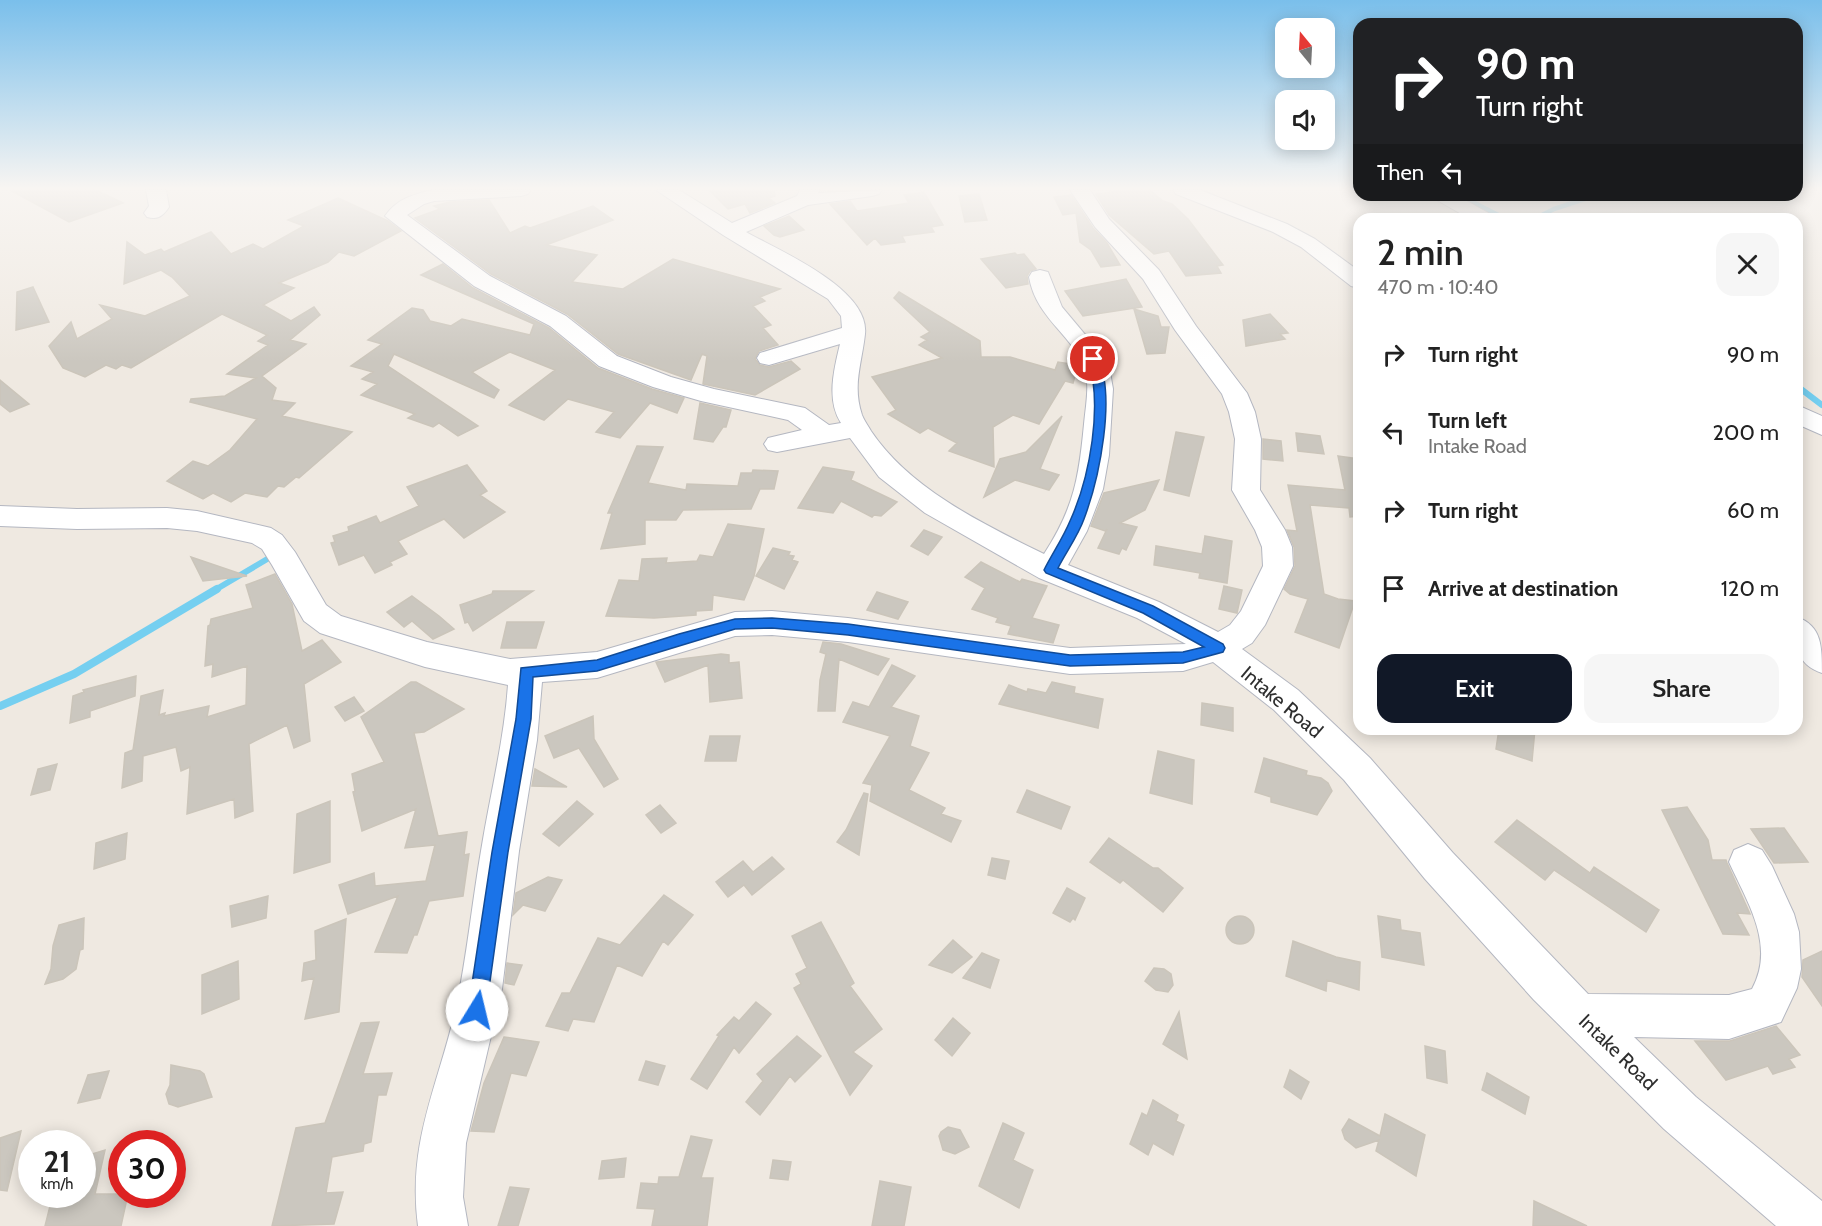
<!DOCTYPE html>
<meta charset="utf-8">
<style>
:root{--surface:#fff;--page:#f6f6f6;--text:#222;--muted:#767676;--accent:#111827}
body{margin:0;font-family:Cabin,sans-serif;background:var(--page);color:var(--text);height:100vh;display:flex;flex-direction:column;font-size:22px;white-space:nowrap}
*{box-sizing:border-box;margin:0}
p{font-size:20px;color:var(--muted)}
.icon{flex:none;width:33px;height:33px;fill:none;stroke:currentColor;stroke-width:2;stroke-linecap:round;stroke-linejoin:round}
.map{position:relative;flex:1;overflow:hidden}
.sheet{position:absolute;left:1353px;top:213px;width:450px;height:522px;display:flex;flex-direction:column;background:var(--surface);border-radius:18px;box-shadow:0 3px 15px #0003}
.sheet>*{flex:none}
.guide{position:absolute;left:1353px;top:18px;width:450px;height:183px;border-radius:18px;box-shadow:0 3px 15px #0003;background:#202124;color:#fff;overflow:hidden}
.needle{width:39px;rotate:342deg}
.buttons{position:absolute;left:1275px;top:18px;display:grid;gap:12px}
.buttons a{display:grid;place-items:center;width:60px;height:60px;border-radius:12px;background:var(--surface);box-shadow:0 3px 15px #0003;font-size:30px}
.speed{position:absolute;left:18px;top:1130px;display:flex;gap:12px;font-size:30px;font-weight:700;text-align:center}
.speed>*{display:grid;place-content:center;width:78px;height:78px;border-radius:50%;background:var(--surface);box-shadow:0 3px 15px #0003;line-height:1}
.speed small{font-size:15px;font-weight:400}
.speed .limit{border:9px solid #d22;background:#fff;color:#111}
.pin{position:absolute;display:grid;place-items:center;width:51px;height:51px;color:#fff;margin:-26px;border:3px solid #fff;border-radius:50%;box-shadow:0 2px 6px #0007}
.me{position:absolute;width:66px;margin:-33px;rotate:9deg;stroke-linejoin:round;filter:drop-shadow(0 0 4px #0008)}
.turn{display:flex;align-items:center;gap:21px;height:126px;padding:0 24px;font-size:27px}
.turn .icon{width:78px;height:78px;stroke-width:2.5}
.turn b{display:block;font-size:42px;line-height:51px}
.then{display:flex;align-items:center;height:57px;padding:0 24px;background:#0003;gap:12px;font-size:22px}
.round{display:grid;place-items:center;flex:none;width:63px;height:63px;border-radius:18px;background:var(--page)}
.overview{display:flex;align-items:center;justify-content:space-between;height:102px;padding:0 24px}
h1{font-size:36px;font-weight:600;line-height:45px}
.cta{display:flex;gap:12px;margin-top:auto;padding:12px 24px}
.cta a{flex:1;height:69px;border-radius:18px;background:var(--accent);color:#fff;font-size:24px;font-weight:600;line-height:69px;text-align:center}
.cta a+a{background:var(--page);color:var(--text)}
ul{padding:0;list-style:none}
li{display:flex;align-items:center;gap:18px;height:78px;padding:0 24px}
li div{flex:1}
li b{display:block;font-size:22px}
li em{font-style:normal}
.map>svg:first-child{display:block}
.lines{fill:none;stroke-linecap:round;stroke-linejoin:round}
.stream-far2{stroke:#75cff0;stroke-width:4.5}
.stream-far1{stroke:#75cff0;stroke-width:6}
.stream{stroke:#75cff0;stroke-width:8}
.building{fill:#cbc7bf;stroke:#cbc5ba;stroke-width:1.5}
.minor-casing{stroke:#b4b7c1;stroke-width:2}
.minor{fill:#fff;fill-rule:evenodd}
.route{fill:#1a73e8;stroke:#114b97;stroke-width:1.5}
.labels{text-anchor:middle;stroke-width:4.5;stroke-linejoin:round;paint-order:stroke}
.street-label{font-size:20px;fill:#2e2e2e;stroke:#fff}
</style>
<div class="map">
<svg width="1822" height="1226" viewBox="0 0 1822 1226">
<rect width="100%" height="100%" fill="#efe9e1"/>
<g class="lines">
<path class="stream-far2" d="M1459,195L1506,219
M1534,219L1554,209L1597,195"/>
<path class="stream-far1" d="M1797,386L1822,405
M215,590L274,555"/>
<path class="stream" d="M0,706L74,674L217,589"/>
</g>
<path class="building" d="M10,190H96L123,203L69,222Z
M709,190H774L775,196L769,198L775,203L750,213L745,204L728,209Z
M1128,190H1150L1163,201L1172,204L1188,219L1223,265L1217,266L1221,273L1186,276L1169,251L1154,254L1109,215L1096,194Z
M924,192L943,225L931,227L934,232L902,236L905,242L881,245L875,238L867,245L830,204L850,201L857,211L909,203L904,195Z
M979,194L987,220L965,222L959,196Z
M1071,195L1093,228L1107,243L1120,265L1101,267L1091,250L1080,242L1076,213L1063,215L1054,197Z
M338,198L388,221L401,231L354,256L339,252L328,262L279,283L294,288L263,305L291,321L314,307L320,315L290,340L306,344L262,376L276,388L272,400L295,403L282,416L352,432L299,478L296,477L284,487L278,486L267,497L245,493L231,502L213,493L203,499L167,481L193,461L208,466L230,450L257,419L190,402L191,399L225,396L256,378L227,374L268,345L258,341L267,335L222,314L131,368L122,365L116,369L106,365L85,377L63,368L49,346L71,322L77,339L112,319L100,305L145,316L190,296L172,277L161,270L124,284L127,242L145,255L161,249L164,252L211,232L231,254L253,244L263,249L304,226L288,220Z
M489,200L510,233L525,226L530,228L593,206L613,220L546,245L597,255L572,282L623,289L673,259L780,289L760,297L765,301L753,306L771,325L763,328L778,345L759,351L755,359L760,365L769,367L791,361L800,369L755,395L703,384L707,356L702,354L691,380L618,354L567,314L491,274L415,218L440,209L434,206L450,202Z
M789,216L804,230L780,237L774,235L764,226Z
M1015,253L1017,255L1024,254L1036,269L1030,271L1027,276L1028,284L1006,288L981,259Z
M443,264L473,288L549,328L598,368L652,389L684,398L677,413L650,403L620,438L596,432L614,412L568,399L544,420L509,405L555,370L510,352L472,372L499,390L494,398L394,354L388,366L478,426L458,436L439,423L433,427L408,418L415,414L361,395L377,384L362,379L373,372L351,366L382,344L368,340L412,308L423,310L430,321L451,326L462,319L530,335L534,324L421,275Z
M1126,279L1142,307L1083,316L1065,291Z
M33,287L49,322L16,330L17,292Z
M899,292L980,341L981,357H1010L1055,370L1058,362L1078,365L1073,383L1065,381L1039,424L1013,415L993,427L994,467L949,451L957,443L928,428L920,433L888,414L896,410L872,377L942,358L919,345L927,340L921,337L930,332L894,298Z
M1134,309L1158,316L1161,327H1169L1165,353L1147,354Z
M1270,314L1288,333L1280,334L1285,339L1246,346L1243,320Z
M0,380L29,404L10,412L0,404Z
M700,403L731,410L726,427H723L713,442L694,439Z
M1062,416L1040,469L1059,475L1049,490L1015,480L984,497L1000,459L1026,452Z
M1176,432L1204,437L1189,496L1164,490Z
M1296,433L1320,436L1324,454L1298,451Z
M1263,439L1281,441L1283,461L1263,459Z
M637,446L663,447L648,483L686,490L687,484L738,486L741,473H752L753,470L778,471L774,489H760L751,509L683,510L676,520H645V544L601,549L612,513H608Z
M1338,456L1359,459V516L1350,517L1349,508L1310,505L1324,594L1338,599L1355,601L1339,648L1295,632L1308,599L1290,594L1284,589L1295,566L1294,547L1287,530L1297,531L1288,485L1345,490Z
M467,465L487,491L480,495L505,512L464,538L444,519L398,541L407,554L390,562L392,565L375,573L364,555L339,565L331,543L335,542L333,536L349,531L348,527L376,516L380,523L419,506L407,487Z
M823,467L854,472L851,480L897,502L881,516L874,515L872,517L841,501L833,513L798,508Z
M1159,480L1145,510L1120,523L1137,527L1126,550L1122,548L1119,554L1098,548L1107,529L1105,531L1091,526L1104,493Z
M728,524L764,529L754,576L744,600L713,595L712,610L696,611V615L654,618L606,616L619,580L639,581L642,559L667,558L666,563L697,561L700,555L713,557Z
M924,530L942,537L928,555L911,546Z
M1205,536L1232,541L1227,583L1199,578L1200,573L1154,565L1156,546L1202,554Z
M773,548L790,552L788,555L794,556L792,560L798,562L784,589L756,576Z
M191,557L247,576L203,581Z
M981,562L1020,582L1022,579L1047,586L1032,618L1059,625L1053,643L1008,634L1011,626L996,622L998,618L972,609L985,588L965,577Z
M275,574L292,604L302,651L322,640L341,662L304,684L310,741L294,748L287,725L249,744L253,811L235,818L234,799L187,814L190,767L181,771L176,747L143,756L142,781L122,788L125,753L133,750L141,696L163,690L159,715L165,713L164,716L209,706L207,717L246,705L247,666L212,677L213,664L205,666L208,626L210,625L211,619L253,608L246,585Z
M1224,586L1242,590L1237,613L1219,609Z
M493,591H533L473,631L468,622L465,623L460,605L492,594Z
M877,592L908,602L898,619L867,610Z
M412,596L439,616L454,629L433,639L412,621L404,627L387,612Z
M507,622H544L536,648H501Z
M823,642L841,644L889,659L878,675L839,659L835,711H818L820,680L826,654L820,652Z
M721,654L729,655V663L739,662L742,698L710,702L708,665L665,682L656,662Z
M892,665L915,676L891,707L919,716L910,746L929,753L909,790L945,808L941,814L961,821L951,842L870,801L872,785L863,783L890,736L843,722L853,702L869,707Z
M136,676L135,696L90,711V717L70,723L73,696L84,692L83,690Z
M411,682H416L464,709L424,732L414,733L438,836L467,832L464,855L469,854L463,896L429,901L417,935H414L407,953L375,952L398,896L348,914L339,885L374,873L375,886L426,881L435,845L405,848L416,809L362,831L353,792L355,791L352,774L384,762L361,717Z
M1052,682L1075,687L1074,693L1103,699L1098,728L999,704L1009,685L1027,692L1028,689L1046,693Z
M354,697L364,711L345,721L335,707Z
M1202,703L1233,708V731L1201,725Z
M593,716L594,739L618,779L604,787L579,748L554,758L545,736Z
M1499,729H1535L1532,761L1496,749Z
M710,736H740L736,761H705Z
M1158,751L1194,760L1192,804L1150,793Z
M1264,758L1307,771L1306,775L1321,778L1328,783L1332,791L1317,815L1271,802V797L1255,792Z
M57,764L50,790L31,795L38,769Z
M535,769L567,787L532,786Z
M1027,790L1070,807L1061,829L1017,812Z
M864,793L868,794L859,855L837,842L846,830Z
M330,801V862L294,873L297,814Z
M577,801L593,814L559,846L543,834Z
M660,805L676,823L661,833L646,815Z
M1687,807L1708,840L1712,860H1726L1727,863L1750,914L1737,913L1749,935L1723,934L1662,810Z
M1517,820L1590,873L1594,867L1659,910L1646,932L1554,870L1545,880L1495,842Z
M1784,828L1808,862L1774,863L1751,829Z
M127,833L125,859L94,869L96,843Z
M1109,838L1153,868H1158L1183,888L1163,912L1123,880L1120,883L1090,862Z
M772,857L784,869L752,895L744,885L728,897L716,882L743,861L753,872Z
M992,858L1009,861L1005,879L988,875Z
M548,877L562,880L545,911L523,905L513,915L516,893Z
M1067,888L1085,898L1075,920L1073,918L1070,922L1053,913Z
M664,895L693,915L668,945L663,941L642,976L617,965L594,1022L573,1019L568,1031L546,1026L562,993H570L598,938L620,945Z
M268,896L266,918L232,927L230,906Z
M1378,916L1400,920L1401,930L1420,933L1424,965L1382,957Z
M1226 930a14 14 0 1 1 28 0a14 14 0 1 1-28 0Z
M84,918L83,949L80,950L76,969L63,979L45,984L51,969L53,946L59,925Z
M346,919L339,1012L305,1019L314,978L302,981L304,963L316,960L315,931Z
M821,922L854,983L850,986L882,1029L853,1052L872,1066L850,1095L794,988L801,984L796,974L807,968L792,936Z
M953,940L972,957L952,973L929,965Z
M1293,941L1336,957L1360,962L1359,990L1327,980L1326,991L1286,976Z
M1822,951V1006L1802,977L1803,960Z
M982,953L999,960L990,988L963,978Z
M238,961L239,999L202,1014V975Z
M507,963L522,965L514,985L505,983Z
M1154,968L1164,969L1171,974L1173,985L1168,992L1156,990L1145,981Z
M756,1002L771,1014L739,1053L734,1047L707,1089L691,1079L719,1036L717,1035L734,1017L739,1021Z
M1179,1012L1187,1059L1163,1044Z
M953,1018L970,1033L952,1056L935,1040Z
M379,1022L363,1074L392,1073L386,1095H378L371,1142L364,1144L363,1151L332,1157L326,1193L343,1192L334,1224L272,1226L296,1128L325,1123L361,1023Z
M1776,1026L1800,1055L1789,1059L1795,1067L1773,1074L1768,1066L1726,1080L1695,1041H1730Z
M797,1036L821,1056L795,1082L790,1076L760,1115L746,1102L763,1081L757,1074Z
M504,1037L539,1042L526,1076L511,1073L494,1132L471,1131L484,1083Z
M1425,1046L1445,1051L1447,1083L1427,1078Z
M646,1061L665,1066L658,1085L639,1080Z
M171,1065L200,1071L204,1074L212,1097L178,1107L169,1104L166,1094L170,1085Z
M1290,1070L1309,1082L1301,1099L1284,1087Z
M109,1071L100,1098L78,1103L88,1075Z
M1487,1073L1529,1097L1525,1114L1482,1090Z
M1153,1100L1178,1115L1176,1121L1184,1125L1173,1155L1153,1143L1148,1155L1130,1144L1142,1113L1147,1116Z
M1385,1114L1425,1135L1416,1176L1376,1151L1379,1140L1356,1148L1345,1139L1342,1130L1349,1119L1380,1136Z
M1003,1123L1024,1133L1013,1160L1033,1170L1019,1208L979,1186Z
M948,1127L960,1130L969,1147L955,1154L943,1150L939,1136L941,1132Z
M21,1131L7,1191L0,1190V1138Z
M691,1136L712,1140L701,1178H713L707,1226H652L655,1209L637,1208L641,1183L658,1184L659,1177H679Z
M105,1150L95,1194H128L121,1226H45L53,1194H82V1157Z
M626,1158L624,1177L599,1179L602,1161Z
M773,1160L791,1162L788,1180L770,1178Z
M880,1181L911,1187L904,1226H872Z
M510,1187L529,1189L518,1226H498Z
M1534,1201L1587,1226H1533Z"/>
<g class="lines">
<g class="minor-casing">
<path id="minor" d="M146,190H166L169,207C163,216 158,220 147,217L144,213L149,206Z
M432,190H531L528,194L521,196L434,201L424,204L407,215L490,276L566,316L617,356L671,377L714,389L805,408L829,425L841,423C826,400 834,369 840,344L769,365L760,363L757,358L760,353L842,328L841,316L828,299L723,235L656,190H679L732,223L797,196L800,190H820L818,193L882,190L879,194L872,196L808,205L746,232C780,251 870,289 865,334C862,363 852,385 862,415C864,420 868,426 871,431C910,489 983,524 1044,554C1074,508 1079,477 1084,424C1086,402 1092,378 1080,357C1062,329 1035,312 1029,277L1032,272L1040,270L1048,272L1062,307L1103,356L1110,372L1113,389L1109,455L1103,489L1087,531L1068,565L1159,602L1218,632L1230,625L1241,611L1263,566L1262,547L1255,530L1232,490L1235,439L1229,412L1222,394L1175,330L1143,279L1095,227L1070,190H1090L1109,219L1159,270L1196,326L1247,393L1255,412L1261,439L1260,490L1285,530L1292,547L1293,566L1265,625L1252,643L1242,649L1298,690L1370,758L1453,853L1588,994L1729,995L1752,989C1776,945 1747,902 1729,862L1734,850L1748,844L1762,850L1772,866L1794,914L1799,932L1801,969L1797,988L1781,1022L1729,1039L1634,1037L1696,1097L1822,1201V1226H1776L1664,1129L1534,1000L1425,879L1344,780L1274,710L1213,662L1183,671L1070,674L848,642L772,635L735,636L597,678L542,682L537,740L519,851L502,989L466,1143L463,1197L468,1226H418C407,1142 438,1087 456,1008C467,956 472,903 481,851C490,795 504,741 508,685L425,667L320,633L304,621L272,565L262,549L252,543L197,531L167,528L77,529L0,526V506L77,509L167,508L197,511L271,528L282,535L295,552L326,605L341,616L427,642L510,659L597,652L735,612L772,611L848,618L1070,648L1186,644L1137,618L1039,578L925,513L879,477L850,438L777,452L768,450L764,444L768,438L802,430L788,420L701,401L653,387L599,366L550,326L474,286L385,216C397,199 412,195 432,190Z
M1173,190H1200L1287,224L1315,239L1359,271V288L1351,286L1301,247L1273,232L1176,194Z
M1432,195H1456L1492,215L1495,219H1470L1435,199Z
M1797,405L1822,416V435L1797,424Z
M1797,617C1822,626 1822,647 1822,673C1793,663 1797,643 1797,617Z"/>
</g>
<use href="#minor" class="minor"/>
</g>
<linearGradient id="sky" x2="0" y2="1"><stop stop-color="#7abfeb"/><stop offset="0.52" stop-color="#f8f5f2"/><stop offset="1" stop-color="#f8f5f2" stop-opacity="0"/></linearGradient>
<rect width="1822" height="362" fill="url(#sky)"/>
<path class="route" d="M1089,356H1097C1117,395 1099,479 1084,519C1078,536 1066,552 1058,568L1153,606L1223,644L1225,648L1223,652L1183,663L1070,666L848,635L772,628L735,629L597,671L533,677L531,719L508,852L486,1010L484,1017L477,1020L471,1017L468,1010L492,852L516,719L521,668L597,660L679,634L735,619L772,618L848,624L1070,655L1183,652L1204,647L1143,613L1046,573L1044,570C1052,554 1063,538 1070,521C1090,477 1103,405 1088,359Z"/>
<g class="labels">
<g class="street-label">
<text transform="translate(1282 702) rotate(40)" y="7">Intake Road</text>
<text transform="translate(1618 1052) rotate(44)" y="7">Intake Road</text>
</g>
</g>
</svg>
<div class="buttons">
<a><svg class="needle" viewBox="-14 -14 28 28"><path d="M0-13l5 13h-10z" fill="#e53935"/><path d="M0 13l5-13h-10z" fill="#767676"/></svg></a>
<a><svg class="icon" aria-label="sound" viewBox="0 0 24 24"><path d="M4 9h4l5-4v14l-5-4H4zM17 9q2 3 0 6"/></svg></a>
</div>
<div class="speed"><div>21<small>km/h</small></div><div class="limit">30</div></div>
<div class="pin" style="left:1093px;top:359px;background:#d93025"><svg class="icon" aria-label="arrive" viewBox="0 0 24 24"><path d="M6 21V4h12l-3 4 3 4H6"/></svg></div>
<svg class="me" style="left:477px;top:1010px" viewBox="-20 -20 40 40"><circle r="19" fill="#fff"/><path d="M0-13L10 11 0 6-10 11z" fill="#1a73e8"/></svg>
<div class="guide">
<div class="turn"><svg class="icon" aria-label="right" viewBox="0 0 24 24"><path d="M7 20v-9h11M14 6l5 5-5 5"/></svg><div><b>90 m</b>Turn right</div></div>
<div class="then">Then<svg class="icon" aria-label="left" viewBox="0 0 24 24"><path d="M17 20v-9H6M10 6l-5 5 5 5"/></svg></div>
</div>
<section class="sheet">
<div class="overview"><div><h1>2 min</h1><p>470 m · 10:40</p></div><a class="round"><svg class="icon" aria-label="close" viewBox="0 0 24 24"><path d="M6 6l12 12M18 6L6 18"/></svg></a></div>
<ul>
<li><svg class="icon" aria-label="right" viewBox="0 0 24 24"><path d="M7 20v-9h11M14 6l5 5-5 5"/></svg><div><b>Turn right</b></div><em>90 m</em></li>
<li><svg class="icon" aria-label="left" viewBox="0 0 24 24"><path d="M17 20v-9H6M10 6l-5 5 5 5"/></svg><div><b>Turn left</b><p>Intake Road</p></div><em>200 m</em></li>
<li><svg class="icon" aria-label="right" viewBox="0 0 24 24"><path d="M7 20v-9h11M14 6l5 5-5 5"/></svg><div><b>Turn right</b></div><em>60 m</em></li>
<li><svg class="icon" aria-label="arrive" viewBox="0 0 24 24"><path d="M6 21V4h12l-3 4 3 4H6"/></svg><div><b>Arrive at destination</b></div><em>120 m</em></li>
</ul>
<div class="cta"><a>Exit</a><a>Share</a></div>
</section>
</div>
